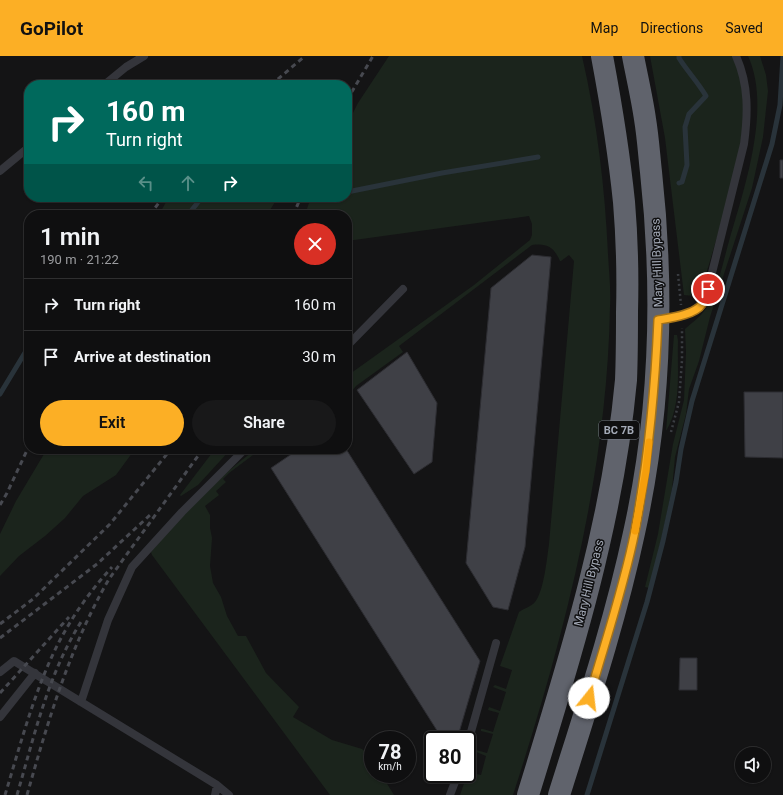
<!DOCTYPE html>
<meta charset="utf-8">
<style>
:root{--surface:#0f0f10;--page:#181819;--text:#f1f3f6;--muted:#9b9c9f;--line:#2f2f30;--accent:#fcaf25}
body{margin:0;font-family:Roboto,sans-serif;background:var(--page);color:var(--text);height:100vh;display:flex;flex-direction:column;font-size:15px;white-space:nowrap}
*{box-sizing:border-box;margin:0}
p{font-size:13px;color:var(--muted)}
.icon{flex:none;width:22px;height:22px;fill:none;stroke:currentColor;stroke-width:2;stroke-linecap:round;stroke-linejoin:round}
.map{position:relative;flex:1;overflow:hidden}
.drawer{position:absolute;left:24px;top:154px;width:328px;height:244px;display:flex;flex-direction:column;background:var(--surface);border-radius:16px;box-shadow:0 1px 3px #0004,0 0 0 1px var(--line)}
.drawer>*{flex:none}
.banner{position:absolute;left:24px;top:24px;width:328px;height:122px;border-radius:16px;box-shadow:0 1px 3px #0004,0 0 0 1px var(--line);background:#00695c;color:#fff;overflow:hidden}
.controls{position:absolute;left:735px;top:691px;display:grid;gap:8px}
.controls a{display:grid;place-items:center;width:36px;height:36px;border-radius:50%;background:var(--surface);box-shadow:0 1px 3px #0004,0 0 0 1px var(--line);font-size:20px}
.speed{position:absolute;left:364px;top:675px;display:flex;gap:8px;font-size:20px;font-weight:700;text-align:center}
.speed>*{display:grid;place-content:center;width:52px;height:52px;border-radius:50%;background:var(--surface);box-shadow:0 1px 3px #0004,0 0 0 1px var(--line);line-height:1}
.speed small{font-size:10px;font-weight:400}
.speed .limit{border:2px solid #111;border-radius:6px;background:#fff;color:#111}
.pin{position:absolute;display:grid;place-items:center;width:34px;height:34px;color:#fff;margin:-17px;border:2px solid #fff;border-radius:50%;box-shadow:0 1px 4px #0007}
.me{position:absolute;width:44px;margin:-22px;rotate:16deg;stroke-linejoin:round;filter:drop-shadow(0 0 3px #0008)}
.turn{display:flex;align-items:center;gap:14px;height:84px;padding:0 16px;font-size:18px}
.turn .icon{width:52px;height:52px;stroke-width:2.5}
.turn b{display:block;font-size:28px;line-height:34px}
.lanes{display:flex;align-items:center;height:38px;padding:0 16px;background:#0003;justify-content:center;gap:20px;direction:ltr}
.lanes .off{opacity:.35}
.round{display:grid;place-items:center;flex:none;width:42px;height:42px;border-radius:21px;background:var(--page)}
.summary{display:flex;align-items:center;justify-content:space-between;height:68px;padding:0 16px}
h1{font-size:24px;font-weight:600;line-height:30px}
.action{display:flex;gap:8px;margin-top:auto;padding:8px 16px}
.action a{flex:1;height:46px;border-radius:24px;background:var(--accent);color:#111;font-size:16px;font-weight:600;line-height:46px;text-align:center}
.action a+a{background:var(--page);color:var(--text)}
ul{padding:0;list-style:none}
li{display:flex;align-items:center;gap:12px;height:52px;padding:0 16px;border-top:1px solid var(--line)}
li div{flex:1}
li b{display:block;font-size:15px}
li em{font-style:normal}
header{display:flex;align-items:center;gap:24px;box-sizing:border-box;height:56px;padding:0 20px;background:var(--accent);color:#111}
header strong{font-size:19px}
nav{display:flex;gap:22px;margin-inline-start:auto;font-size:14px}
.map>svg:first-child{display:block}
.green{fill:#1b241c}
.lines{fill:none;stroke-linecap:round;stroke-linejoin:round}
.stream{stroke:#29333a;stroke-width:5}
.building{fill:#3f4046;stroke:#2d2d32}
.path{stroke:#3a3d42;stroke-width:2.5;stroke-dasharray:2 3;stroke-linecap:butt}
.lane{stroke:#34353b;stroke-width:8}
.highway{stroke:#60636c;stroke-width:22}
.rail{stroke:#474950;stroke-width:3;stroke-dasharray:5 4;stroke-linecap:butt}
.route-casing{stroke:#a47218;stroke-width:10}
.route{stroke:#fcaf25;stroke-width:7}
.slow{stroke:#f59e0b;stroke-width:7}
.labels{text-anchor:middle;stroke-width:3;stroke-linejoin:round;paint-order:stroke}
.shield{fill:#0f0f10;stroke:#777c85;stroke-width:1}
.shield-label{font-size:11px;font-weight:bold;fill:#a4aab7}
.street-label{font-size:12px;fill:#a4aab7;stroke:#0f0f10}
</style>
<header>
<strong>GoPilot</strong>
<nav><a>Map</a><a>Directions</a><a>Saved</a></nav>
</header>
<div class="map">
<svg width="783" height="739" viewBox="0 0 783 739">
<rect width="100%" height="100%" fill="#141415"/>
<path class="green" d="M389,0H582C597,65 605,132 608,198C609,216 611,234 610,251C607,418 564,581 513,739H460L468,716L481,719L486,700L474,695L476,694L487,697L493,678L481,675V673H483L493,676L499,657L488,654L489,651L500,655L506,636L493,631L495,629L506,633L512,614L500,610L519,556C524,552 531,551 535,546C544,535 547,502 549,488L574,205L569,199L561,205H560C554,191 547,187 532,189L399,290L403,296L356,330L347,341V320L474,229L530,184L532,179V168L529,160L347,185V159H305L311,141H347V69L358,47Z
M650,0H736L743,21V75L731,134L704,225L698,242L694,240L684,239L665,82Z
M748,0H760L766,19L768,35L763,81L752,132L710,261L699,305L689,333L686,358L675,401L672,433L662,480L649,532L645,531L658,478L673,388L684,344L686,296L685,273C694,265 703,259 708,249C719,229 723,206 729,185C744,133 772,52 748,0Z
M171,141H278L267,159H159L166,146Z
M674,279H677L678,285C677,314 682,349 666,375Z
M47,393H135L116,419L83,440L65,462L45,480L19,500L0,520V478L16,445Z
M215,393H231L198,429L181,440L180,439Z
M256,393H261L229,417L223,423L226,426L216,435L219,439L205,450L210,459V472L212,482L210,510L213,527L221,541L227,560L238,580H246L266,617L299,651L293,661L332,684L362,693L370,699L373,705V718H381L394,739H330L152,499L151,496C183,458 217,422 256,393Z"/>
<g class="lines">
<path class="stream" d="M679,0V2C687,15 698,26 706,40L689,58L685,71L687,109L682,126L679,127
M347,136L442,117L538,101
M188,159L202,141
M0,338L29,290
M587,739L647,546L663,485L676,426L681,393L692,345L772,88L780,49L783,0"/>
</g>
<path class="building" d="M780,104H783V122H780Z
M532,199L551,201L525,491L508,554L493,551L466,507L491,232Z
M407,296L437,347L432,406L414,418L357,334Z
M744,336H783V402L745,401Z
M299,393H346L480,605L458,680L452,684H443L271,412Z
M680,602H697V634H679Z"/>
<g class="lines">
<path class="path" d="M678,218L681,249
M671,376L679,346L682,304V272"/>
<path class="lane" d="M104,29L126,11L144,0
M0,115L29,91
M659,264C671,262 696,259 703,248C705,244 707,238 708,233L744,88C748,58 749,29 736,0
M347,290L403,233
M0,616L14,605L217,729L215,739
M81,646L108,564L132,511L182,456L245,393
M0,661L35,617
M467,690L496,587
M217,729L229,739
M450,739L458,718"/>
<path class="highway" d="M528,739C570,603 613,466 626,324C627,301 627,278 627,256C628,219 627,182 624,146C619,97 611,48 602,0
M559,739C586,653 615,566 634,477C660,360 664,235 651,116C649,98 648,81 645,63C642,42 637,21 633,0"/>
<path class="rail" d="M271,29L305,0
M347,44L373,0
M150,159L163,141
M293,159L301,141
M0,449L7,437L29,390
M0,568L33,543L110,468L171,393
M0,582L97,508L150,459
M0,637L69,561
M5,739C20,690 35,632 59,586C73,559 91,534 112,511
M17,739C34,681 48,618 81,566
M27,739C48,665 70,590 109,523L203,393"/>
</g>
<g class="lines">
<g class="route-casing">
<path id="route" d="M589,642C605,586 624,531 635,475C648,405 655,335 658,264C670,262 695,259 702,248C705,244 707,238 708,233"/>
</g>
<use href="#route" class="route"/>
<path class="slow" d="M635,475L646,415L649,386"/>
</g>
<g class="labels">
<rect class="shield" x="599" y="365" width="40" height="18" rx="3"/>
<g class="shield-label">
<text x="619" y="378">BC 7B</text>
</g>
<g class="street-label">
<text transform="translate(657 207) rotate(-92)" y="4">Mary Hill Bypass</text>
<text transform="translate(589 527) rotate(-76)" y="4">Mary Hill Bypass</text>
</g>
</g>
</svg>
<div class="controls">
<a><svg class="icon" aria-label="sound" viewBox="0 0 24 24"><path d="M4 9h4l5-4v14l-5-4H4zM17 9q2 3 0 6"/></svg></a>
</div>
<div class="speed"><div>78<small>km/h</small></div><div class="limit">80</div></div>
<div class="pin" style="left:708px;top:233px;background:#d93025"><svg class="icon" aria-label="arrive" viewBox="0 0 24 24"><path d="M6 21V4h12l-3 4 3 4H6"/></svg></div>
<svg class="me" style="left:589px;top:642px" viewBox="-20 -20 40 40"><circle r="19" fill="#fff"/><path d="M0-13L10 11 0 6-10 11z" fill="#fcaf25"/></svg>
<div class="banner">
<div class="turn"><svg class="icon" aria-label="right" viewBox="0 0 24 24"><path d="M7 20v-9h11M14 6l5 5-5 5"/></svg><div><b>160 m</b>Turn right</div></div>
<div class="lanes"><svg class="icon off" aria-label="left" viewBox="0 0 24 24"><path d="M17 20v-9H6M10 6l-5 5 5 5"/></svg><svg class="icon off" aria-label="ahead" viewBox="0 0 24 24"><path d="M12 20V5M6 11l6-6 6 6"/></svg><svg class="icon" aria-label="right" viewBox="0 0 24 24"><path d="M7 20v-9h11M14 6l5 5-5 5"/></svg></div>
</div>
<section class="drawer">
<div class="summary"><div><h1>1 min</h1><p>190 m · 21:22</p></div><a class="round" style="background:#d93025;color:#fff"><svg class="icon" aria-label="close" viewBox="0 0 24 24"><path d="M6 6l12 12M18 6L6 18"/></svg></a></div>
<ul>
<li><svg class="icon" aria-label="right" viewBox="0 0 24 24"><path d="M7 20v-9h11M14 6l5 5-5 5"/></svg><div><b>Turn right</b></div><em>160 m</em></li>
<li><svg class="icon" aria-label="arrive" viewBox="0 0 24 24"><path d="M6 21V4h12l-3 4 3 4H6"/></svg><div><b>Arrive at destination</b></div><em>30 m</em></li>
</ul>
<div class="action"><a>Exit</a><a>Share</a></div>
</section>
</div>
